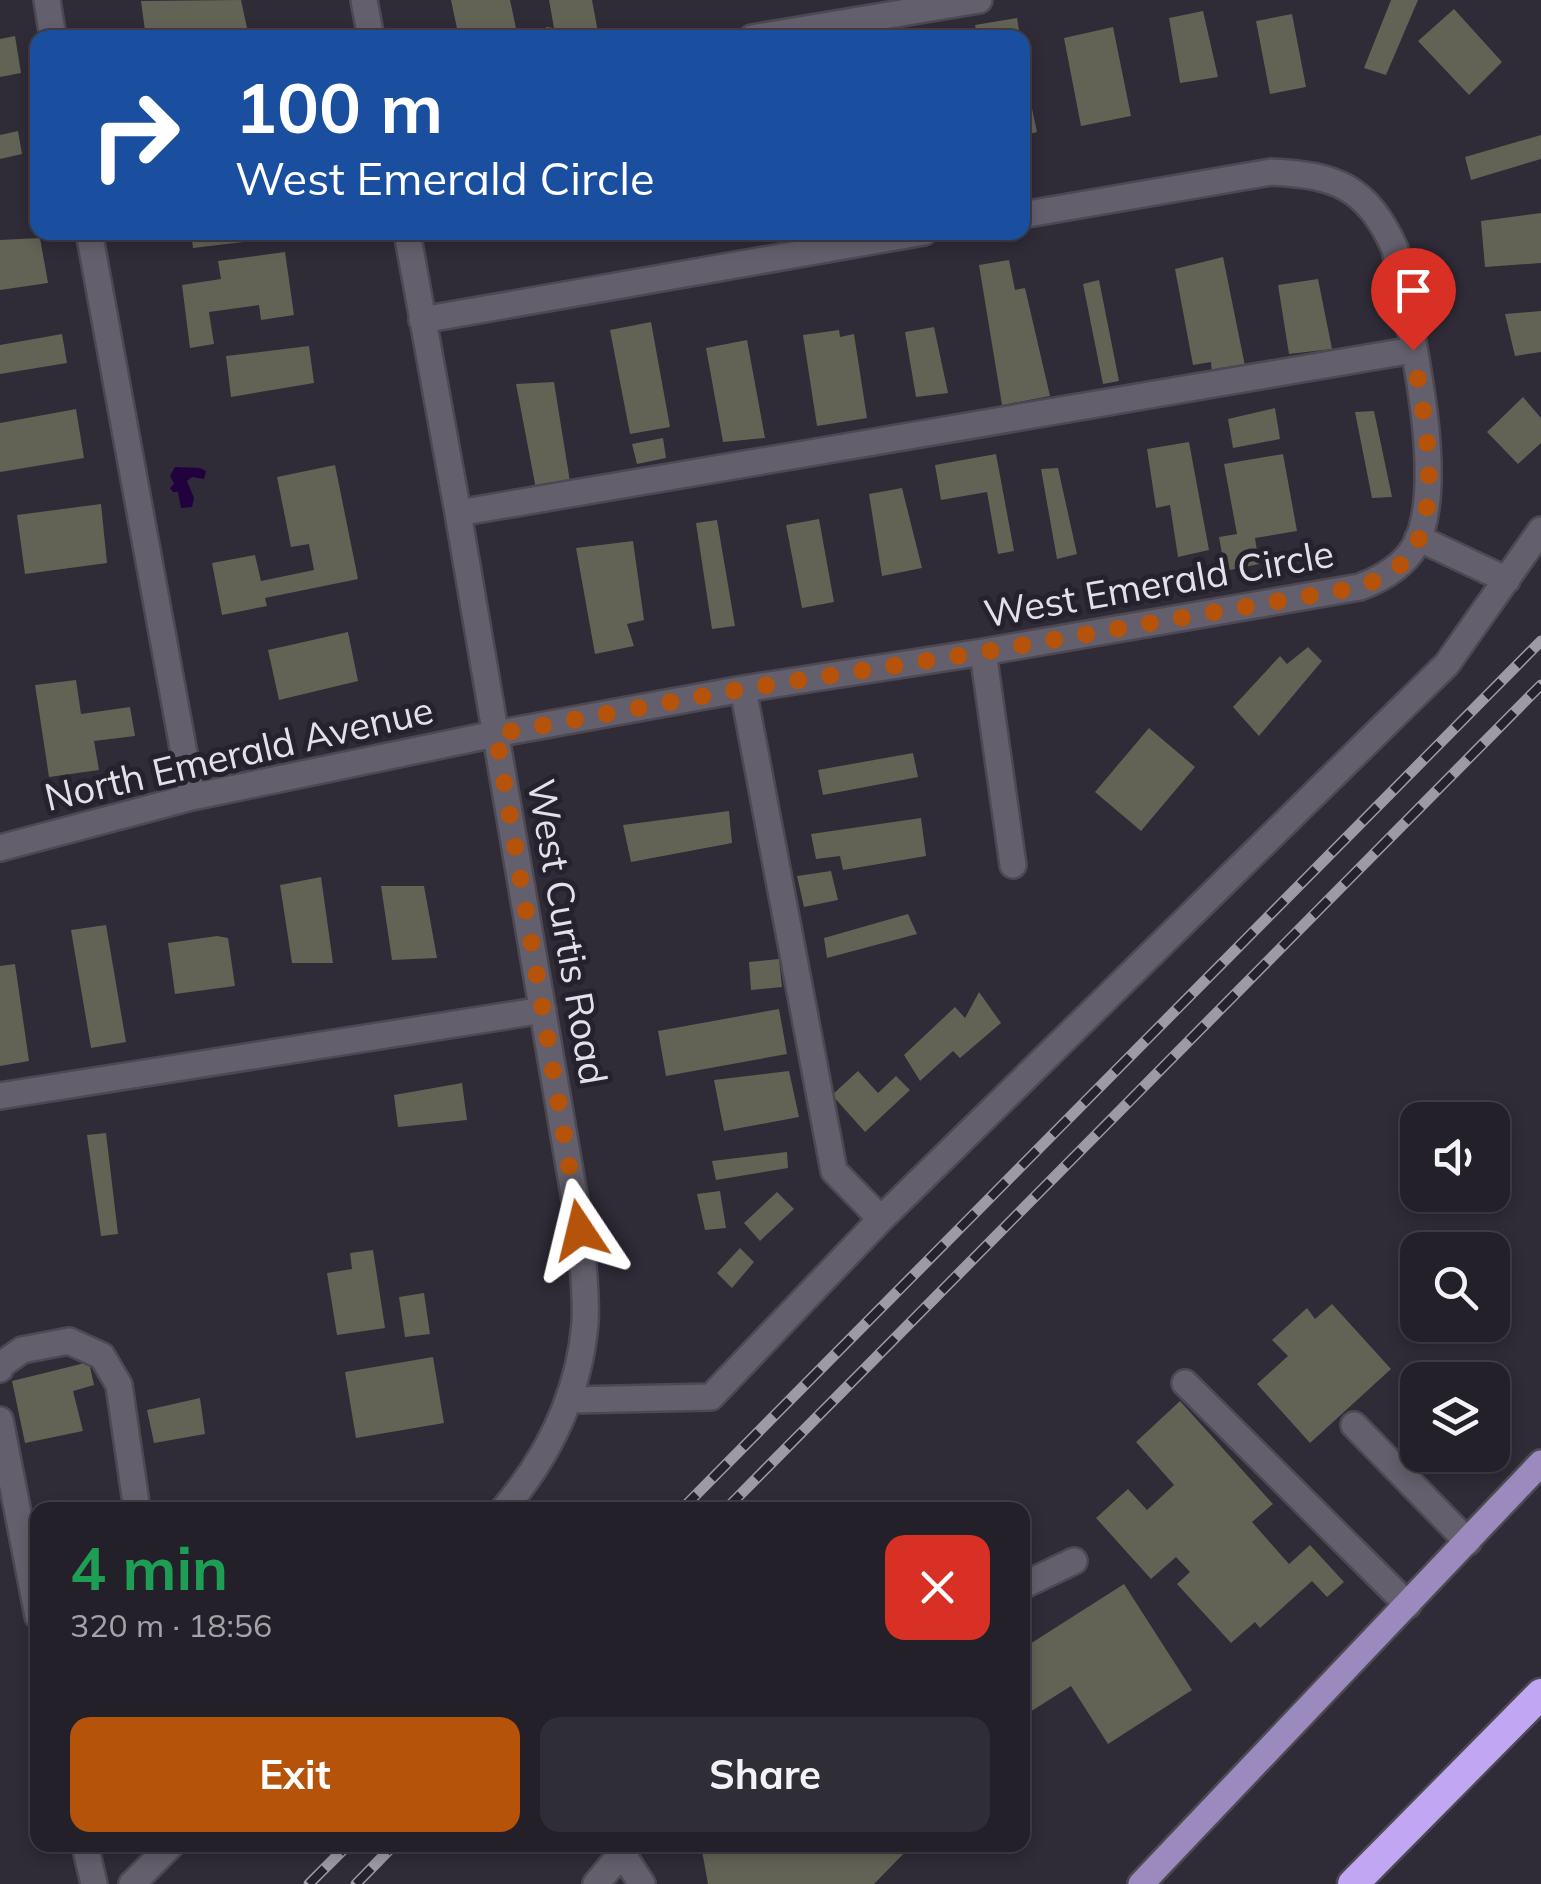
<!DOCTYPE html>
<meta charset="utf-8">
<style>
:root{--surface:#232029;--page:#2f2d35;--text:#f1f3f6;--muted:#a3a3a8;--line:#403e46;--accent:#b45309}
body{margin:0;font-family:Mulish,sans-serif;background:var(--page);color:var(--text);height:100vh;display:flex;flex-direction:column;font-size:38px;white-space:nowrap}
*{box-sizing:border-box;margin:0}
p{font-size:32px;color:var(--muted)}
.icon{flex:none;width:55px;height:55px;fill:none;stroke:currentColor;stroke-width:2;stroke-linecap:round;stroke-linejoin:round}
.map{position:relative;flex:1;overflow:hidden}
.drawer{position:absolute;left:30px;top:1502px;width:1000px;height:350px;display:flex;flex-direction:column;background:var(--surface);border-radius:20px;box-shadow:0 5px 15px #0003,0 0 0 2px var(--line)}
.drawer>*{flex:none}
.banner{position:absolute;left:30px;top:30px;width:1000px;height:210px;border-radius:20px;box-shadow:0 5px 15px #0003,0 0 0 2px var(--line);background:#1a4fa0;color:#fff;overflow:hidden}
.buttons{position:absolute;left:1400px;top:1102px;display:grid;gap:20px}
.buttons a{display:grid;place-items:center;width:110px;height:110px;border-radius:20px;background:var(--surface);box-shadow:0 5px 15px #0003,0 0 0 2px var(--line);font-size:50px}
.pin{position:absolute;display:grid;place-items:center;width:85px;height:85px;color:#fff;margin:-102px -42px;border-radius:50% 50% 50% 0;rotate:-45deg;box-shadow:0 0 10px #0007}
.pin .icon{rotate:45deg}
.me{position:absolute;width:110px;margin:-55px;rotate:350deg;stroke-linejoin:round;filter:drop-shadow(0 0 8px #0008)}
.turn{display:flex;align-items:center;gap:35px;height:210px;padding:0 40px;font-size:45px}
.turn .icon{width:130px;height:130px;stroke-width:2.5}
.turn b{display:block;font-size:70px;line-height:85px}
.round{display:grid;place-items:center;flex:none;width:105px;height:105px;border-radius:20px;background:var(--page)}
.summary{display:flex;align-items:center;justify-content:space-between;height:170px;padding:0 40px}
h1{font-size:60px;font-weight:700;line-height:75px;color:#1e9e55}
.cta{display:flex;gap:20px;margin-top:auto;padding:20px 40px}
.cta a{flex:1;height:115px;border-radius:20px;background:var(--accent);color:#fff;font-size:40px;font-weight:700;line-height:115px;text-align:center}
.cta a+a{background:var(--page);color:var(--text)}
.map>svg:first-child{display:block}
.water{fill:#21023f}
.building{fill:#626355}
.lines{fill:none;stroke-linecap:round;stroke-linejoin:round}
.minor-casing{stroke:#4c4953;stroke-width:30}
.major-casing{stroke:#4c4953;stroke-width:30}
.highway-casing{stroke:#4c4953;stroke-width:35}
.minor{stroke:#635f6c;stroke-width:25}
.major{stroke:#9b8abd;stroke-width:25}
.highway{stroke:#c1a6f3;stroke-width:30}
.rail-casing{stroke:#9e9aa4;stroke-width:11}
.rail{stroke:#25212d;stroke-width:8;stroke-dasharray:22;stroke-linecap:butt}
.route{stroke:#b45309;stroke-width:18;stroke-dasharray:0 32.4}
.labels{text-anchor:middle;stroke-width:10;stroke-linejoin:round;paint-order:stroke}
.street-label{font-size:38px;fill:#e3e0e8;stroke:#25212d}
</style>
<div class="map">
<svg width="1541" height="1884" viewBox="0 0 1541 1884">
<rect width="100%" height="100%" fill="#2f2b37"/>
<path class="water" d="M175,467L200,468L206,471L204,479L192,477L187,481L194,498L192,507L181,508L178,492H173L170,488L174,484L170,476Z"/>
<path class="building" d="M241,0L247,28L198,38H146L141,1Z
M451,0H510L518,38H459Z
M549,0H592L599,38H548L546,27L554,28Z
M1391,0H1418L1386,75L1364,68Z
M1454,9L1502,62L1469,95L1418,41Z
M1203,11L1218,77L1180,83L1169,18Z
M1292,14L1306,87L1270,94L1256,21Z
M1017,18L1020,36L978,38L975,25Z
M1113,27L1131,116L1081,126L1064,38Z
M15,36L21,73L0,77V39Z
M1022,62L1037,132L1022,136Z
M18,131L22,154L0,159V135Z
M1541,135V159L1471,180L1465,157Z
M1541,213V263L1485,267L1481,221Z
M191,232H275L276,238L193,248Z
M40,238L48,283L0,290V240Z
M285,252L294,315L261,320L259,305L209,312L214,344L190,348L182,285L221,279L218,261Z
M1223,257L1245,366L1212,374L1211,362L1193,365L1175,269Z
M1009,260L1015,290L1025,288L1050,396L1002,405L979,265Z
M1318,279L1332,349L1289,354L1278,285Z
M1099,280L1119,381L1103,384L1083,284Z
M1541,311V352L1515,356L1505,314Z
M651,322L670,427L630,434L610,330Z
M934,327L948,393L916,397L905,332Z
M839,330L840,337L854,334L867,418L817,426L803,335Z
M62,334L67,363L0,374V345Z
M747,340L765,438L723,442L706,348Z
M309,346L314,383L231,397L226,356Z
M554,382L570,482L536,489L516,384Z
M1523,397L1541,418V443L1518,464L1487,432Z
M1275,408L1280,439L1233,448L1228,419Z
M76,409L84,458L0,472V423Z
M1374,411L1392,497L1372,498L1355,412Z
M663,438L666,458L637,464L632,444Z
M1189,442L1209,550L1178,557L1170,505L1156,508L1147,449Z
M996,454L1014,551L998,554L987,492L941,500L935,465Z
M1283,454L1297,531L1255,538L1259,564L1225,571L1219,537L1237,534L1224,464Z
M335,465L358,579L265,598L267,606L222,615L212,563L255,555L261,581L314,570L309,544L291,547L277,477Z
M1058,468L1077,554L1057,559L1041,469Z
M902,488L922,568L882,576L869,494Z
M101,504L107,563L25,574L17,515Z
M819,519L834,602L802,608L786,525Z
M717,520L735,626L712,629L696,523Z
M633,541L644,620L627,624L634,646L595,654L576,548Z
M348,632L358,681L279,700L268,650Z
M1308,647L1322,661L1259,736L1233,707L1280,656L1287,664Z
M76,680L81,714L130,707L135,736L94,741L99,770L49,777L35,685Z
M1149,728L1195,767L1141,831L1095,792Z
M913,753L918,777L823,795L818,770Z
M729,811L732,843L631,862L623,825Z
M921,818L926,856L843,870L840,856L816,859L811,834Z
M831,871L838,900L804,907L797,876Z
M321,877L333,963H292L280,885Z
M381,886H424L437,958L392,960Z
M908,914L917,934L827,958L824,938Z
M106,925L126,1042L91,1048L71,930Z
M217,936L228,938L235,986L175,994L168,943Z
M779,959L782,987L751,990L749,962Z
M15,964L29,1061L0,1066V966Z
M979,992L1001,1023L960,1058L953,1051L920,1081L904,1055L955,1007L965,1018Z
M779,1009L787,1054L666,1076L658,1031Z
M789,1071L799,1117L724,1131L714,1080Z
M858,1071L878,1093L896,1076L910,1090L865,1132L832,1095Z
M462,1083L467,1120L398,1127L394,1095Z
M106,1133L118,1234L101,1236L87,1135Z
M787,1152L788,1168L716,1180L712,1161Z
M720,1191L726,1228L705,1230L697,1194Z
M777,1192L794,1209L760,1241L744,1223Z
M740,1248L754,1262L732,1288L717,1273Z
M373,1250L385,1328L337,1335L327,1273L352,1269L350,1253Z
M424,1293L430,1334L405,1337L399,1297Z
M1332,1304L1391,1369L1310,1443L1257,1384L1288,1356L1272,1340L1307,1308L1315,1319Z
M433,1357L444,1423L356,1438L345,1372Z
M89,1362L94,1385L73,1391L83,1431L25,1443L12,1381Z
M200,1398L205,1434L154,1443L147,1410Z
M1180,1401L1273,1504L1252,1522L1289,1564L1310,1545L1344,1582L1327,1597L1312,1581L1260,1628L1255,1622L1231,1643L1177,1584L1190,1572L1176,1557L1151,1579L1096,1518L1128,1489L1147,1510L1174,1485L1136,1442Z
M1124,1584L1192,1690L1108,1744L1071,1686L1022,1717V1649Z
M701,1845H912L874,1884H708Z"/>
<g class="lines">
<g class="minor-casing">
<path id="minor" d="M47,0L53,38
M364,0L371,38
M752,38L979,0
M89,232L192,797
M407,232L458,513L580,1230C582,1260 587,1293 585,1323C579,1395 549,1456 503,1510
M422,320L924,232
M458,513L1413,350
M1418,538L1507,580
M983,652L1013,865
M743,689L834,1171L881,1219
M0,848L192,797L495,734L743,689L983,652L1360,587C1381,579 1403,567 1415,546C1449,483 1408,321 1395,249C1368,187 1336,175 1271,172L1022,215
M0,1096L543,1010
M0,1369L1,1365L22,1350L69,1341L102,1356L119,1385L137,1510
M1185,1383L1408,1605
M571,1400L711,1397L881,1219L1447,664L1541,530
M0,1420L38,1616
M1354,1425L1468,1542
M1022,1586L1074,1561
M85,1845L94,1884
M132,1884L171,1845
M596,1884L622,1853L642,1884"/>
</g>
<g class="major-casing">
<path id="major" d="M1141,1884L1541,1463"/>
</g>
<g class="highway-casing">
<path id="highway" d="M1353,1884L1541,1694"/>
</g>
<use href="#minor" class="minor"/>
<use href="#major" class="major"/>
<use href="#highway" class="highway"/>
<g class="rail-casing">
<path id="rail" d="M681,1510L1541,641
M725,1510L1541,685
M309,1884L348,1845
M356,1884L394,1845"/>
</g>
<use href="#rail" class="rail"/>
</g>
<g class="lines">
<path class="route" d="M580,1230L496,734L742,689L983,652L1360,587C1380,579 1406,567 1416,545C1442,490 1422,408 1413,350"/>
</g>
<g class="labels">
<g class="street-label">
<text transform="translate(1159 584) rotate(-10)" y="13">West Emerald Circle</text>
<text transform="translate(239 754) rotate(-13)" y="13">North Emerald Avenue</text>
<text transform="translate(567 932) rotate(80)" y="13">West Curtis Road</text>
</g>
</g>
</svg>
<div class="buttons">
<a><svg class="icon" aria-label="sound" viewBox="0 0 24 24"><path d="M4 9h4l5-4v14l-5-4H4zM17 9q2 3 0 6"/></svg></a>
<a><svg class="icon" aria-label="search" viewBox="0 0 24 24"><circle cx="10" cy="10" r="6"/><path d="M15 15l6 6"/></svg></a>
<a><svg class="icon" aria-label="layers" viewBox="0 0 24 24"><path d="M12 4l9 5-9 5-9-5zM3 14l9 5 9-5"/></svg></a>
</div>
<div class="pin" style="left:1413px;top:350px;background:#d93025"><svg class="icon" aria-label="arrive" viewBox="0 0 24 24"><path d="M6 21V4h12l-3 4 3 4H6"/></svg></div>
<svg class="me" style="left:580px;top:1230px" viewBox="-20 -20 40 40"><path d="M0-17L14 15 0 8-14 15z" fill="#b45309" stroke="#fff" stroke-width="4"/></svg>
<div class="banner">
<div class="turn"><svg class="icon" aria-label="right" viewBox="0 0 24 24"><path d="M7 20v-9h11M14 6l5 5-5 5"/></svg><div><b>100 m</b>West Emerald Circle</div></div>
</div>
<section class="drawer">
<div class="summary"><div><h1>4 min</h1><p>320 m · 18:56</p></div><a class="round" style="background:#d93025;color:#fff"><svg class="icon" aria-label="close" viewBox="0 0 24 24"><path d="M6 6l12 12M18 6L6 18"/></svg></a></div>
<div class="cta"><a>Exit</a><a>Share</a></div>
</section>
</div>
